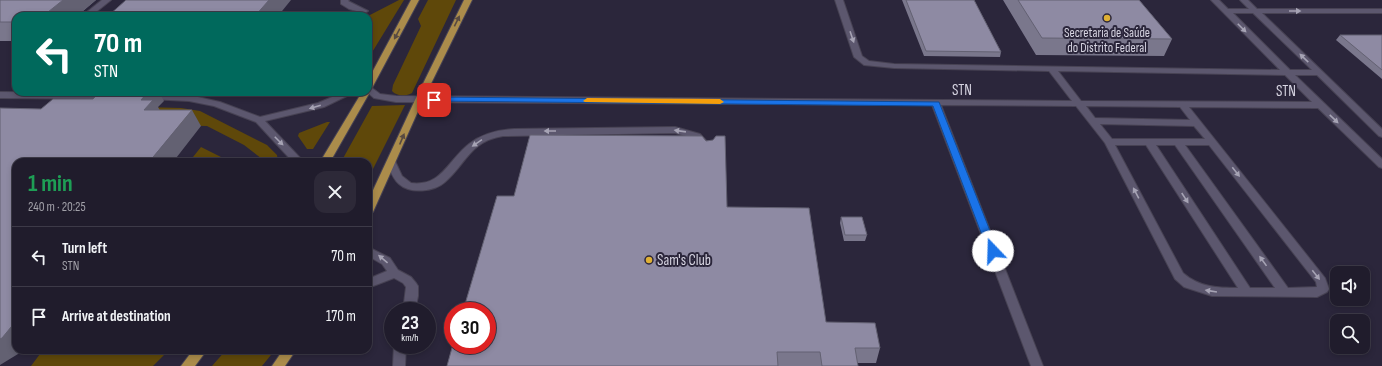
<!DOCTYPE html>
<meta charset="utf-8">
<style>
:root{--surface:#201c2c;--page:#2d2938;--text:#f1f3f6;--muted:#a2a1a9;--line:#3d3a48}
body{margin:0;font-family:"Sofia Sans Condensed",sans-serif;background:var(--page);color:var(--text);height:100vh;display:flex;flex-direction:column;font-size:15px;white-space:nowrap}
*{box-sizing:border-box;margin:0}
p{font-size:13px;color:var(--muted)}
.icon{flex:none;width:22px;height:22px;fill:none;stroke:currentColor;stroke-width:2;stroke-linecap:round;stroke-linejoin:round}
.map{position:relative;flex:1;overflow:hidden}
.side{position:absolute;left:12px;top:158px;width:360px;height:196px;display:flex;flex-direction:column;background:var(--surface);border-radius:12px;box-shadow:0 2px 6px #0003,0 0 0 1px var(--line)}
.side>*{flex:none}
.hud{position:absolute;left:12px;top:12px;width:360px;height:84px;border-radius:12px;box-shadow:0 2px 6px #0003,0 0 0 1px var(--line);background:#00695c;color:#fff;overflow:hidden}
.tools{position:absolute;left:1330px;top:266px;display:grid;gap:8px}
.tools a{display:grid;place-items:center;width:40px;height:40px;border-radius:8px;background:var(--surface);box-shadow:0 2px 6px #0003,0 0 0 1px var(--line);font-size:20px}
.speed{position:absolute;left:384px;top:302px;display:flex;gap:8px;font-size:20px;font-weight:700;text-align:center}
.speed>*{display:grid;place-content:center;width:52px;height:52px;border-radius:50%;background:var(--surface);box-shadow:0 2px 6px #0003,0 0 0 1px var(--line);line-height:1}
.speed small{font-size:10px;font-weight:400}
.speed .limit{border:6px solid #d22;background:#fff;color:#111}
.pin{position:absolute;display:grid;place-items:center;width:34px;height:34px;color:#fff;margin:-17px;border-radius:8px;box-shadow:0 2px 6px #0006}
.me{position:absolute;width:44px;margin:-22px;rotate:339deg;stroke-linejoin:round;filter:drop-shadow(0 0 3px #0008)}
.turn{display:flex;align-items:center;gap:14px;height:84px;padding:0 16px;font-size:18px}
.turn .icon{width:52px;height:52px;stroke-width:2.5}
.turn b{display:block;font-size:28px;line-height:34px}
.round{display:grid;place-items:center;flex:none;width:42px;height:42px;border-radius:12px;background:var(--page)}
.headline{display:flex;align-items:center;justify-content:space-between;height:68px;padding:0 16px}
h1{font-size:24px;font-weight:700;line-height:30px;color:#1e9e55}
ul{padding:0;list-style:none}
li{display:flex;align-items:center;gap:12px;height:60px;padding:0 16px;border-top:1px solid var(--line)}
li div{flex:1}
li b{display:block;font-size:15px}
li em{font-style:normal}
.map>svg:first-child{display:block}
.green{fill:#5f480a}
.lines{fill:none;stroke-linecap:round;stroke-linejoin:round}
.minor-casing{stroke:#474253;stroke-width:2}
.major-casing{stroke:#474253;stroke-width:2}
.minor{fill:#5c576e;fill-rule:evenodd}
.major{fill:#ab8c4b;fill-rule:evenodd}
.wall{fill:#7a778c}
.shaded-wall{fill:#636172}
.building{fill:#8e8aa3;stroke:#636172}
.oneway{fill:#a6a3b4}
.oneway2{fill:#584a41}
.route{fill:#1a73e8;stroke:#114b97}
.slow{fill:#f59e0b}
.poi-dot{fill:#dfb034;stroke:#2b263b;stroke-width:1.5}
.labels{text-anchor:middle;stroke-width:4;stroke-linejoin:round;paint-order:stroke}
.far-poi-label{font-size:13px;fill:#d7d5e2;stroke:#2b263b}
.street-label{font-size:15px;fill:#d7d5e2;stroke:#2b263b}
.poi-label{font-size:15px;fill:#d7d5e2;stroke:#2b263b;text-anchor:start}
</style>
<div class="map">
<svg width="1382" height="366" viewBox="0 0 1382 366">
<rect width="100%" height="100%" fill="#2b263b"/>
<path class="green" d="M399,0H404L368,59V16Z
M428,0H456L412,93C406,97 396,96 392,91L393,85L421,26L418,19Z
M405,105L368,179V162H341L372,106Z
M106,106L181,108L200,111L267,145L277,155L278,162H266L244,145L207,126L90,124Z
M327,122H330L313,149H307L298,136L299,133Z
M201,147L231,162H189Z
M43,350H169L153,366H31Z
M226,350H275L262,366H212Z"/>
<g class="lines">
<g class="minor-casing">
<path id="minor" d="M102,0H111L91,16H82Z
M341,0H349L348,1L368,11L364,13L349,9L341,4Z
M835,0H843L862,56L869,61L894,64L1280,70L1211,0H1219L1228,9H1249L1240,0H1248L1257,9H1382V13H1262L1382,129V137L1379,136L1317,75H1295L1382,159V168L1379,167L1318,108L1189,107L1325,278L1329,289L1327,292L1317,297L1212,296L1184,287L1175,279L1105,143L1076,106L941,105L1043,366H1031L932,105L396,102L374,98L367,92L368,85L380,94L396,96L1072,101L1049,71L894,68L864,65L854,57ZM1233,13H1253L1312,70H1290ZM1058,71L1285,75L1312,102L1081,101ZM1086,106L1180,107L1190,120L1095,118ZM1100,124L1194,126L1205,139H1112ZM1115,145H1146L1238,288C1217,288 1199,287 1183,273ZM1156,145H1175L1275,288H1250ZM1185,145H1209L1316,282L1317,287L1288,288Z
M0,92L110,93L114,96L110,99L0,98Z
M344,92H355L324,107L265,121L304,162H293L256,122L214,106L189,101L148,99L144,96L148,93L189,95L220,102L260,117L318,103Z
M675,127L700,134L710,145L708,147H702L693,138L675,133L503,136C470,141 466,164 445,182C434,192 410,194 399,184C393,179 390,170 387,163L392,160L395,161L402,176L411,183C442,187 448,160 469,144C482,134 497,130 514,129Z
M368,247L390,258L398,270L411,277L416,283L418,286V296L415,311H403L406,287L403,283L394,278L368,288V279L387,271L382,264L368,256Z
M394,345H406L405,366H393Z"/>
</g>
<g class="major-casing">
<path id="major" d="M411,0H419L372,88L369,90L370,92L330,162H320L362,92H368V80Z
M464,0H472L423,100L373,212L368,216V201L415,100Z
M193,350H207L195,366H181Z
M283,350H296L285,366H272Z"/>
</g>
<use href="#minor" class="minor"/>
<use href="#major" class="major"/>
</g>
<path class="wall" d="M0,0H96L77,16H16V41H0Z
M902,0H974L1001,52L1000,57L924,56Z
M1003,0H1139L1172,39L1164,56L1036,55Z
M1340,35H1382V79L1336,40Z
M727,207L826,322L880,348L876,363H858V366H447Z
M841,217L867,235L865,241H844L840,223Z"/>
<path class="shaded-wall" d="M63,0H96L77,16H43Z
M259,0H291L278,16H255Z
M148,92H159L164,101L158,107L163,116L144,110L141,100Z
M192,110L201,126L173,162H149Z
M16,321V350H22L18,354L0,365V339Z"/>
<path class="building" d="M0,0H63L43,16H16V22H0Z
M126,0H269L255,16H108Z
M906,0H974L1001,52L926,51Z
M1018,0H1139L1172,39L1042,38Z
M1340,35H1382V70Z
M100,92H148L141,100H153L144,110H192L149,162H16V321L2,338L0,339V108L41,109L53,99H93Z
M530,135L702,136L706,141L713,140L716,136H725L727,207L809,208L826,322L875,323L880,348H855L858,366H822L820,352H777L778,366H447L453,344V345H487V311H463L497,196H514Z
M841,217H862L867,235H845Z"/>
<defs><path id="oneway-solid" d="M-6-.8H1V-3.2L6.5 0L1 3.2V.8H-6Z"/></defs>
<g class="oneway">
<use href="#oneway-solid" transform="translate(1295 11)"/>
<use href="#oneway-solid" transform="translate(1242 28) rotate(45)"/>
<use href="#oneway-solid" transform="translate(852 37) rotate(71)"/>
<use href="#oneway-solid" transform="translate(1304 58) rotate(-136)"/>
<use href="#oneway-solid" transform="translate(315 107) rotate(164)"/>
<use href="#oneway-solid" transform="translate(1334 119) rotate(44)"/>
<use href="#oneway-solid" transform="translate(550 131) rotate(180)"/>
<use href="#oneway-solid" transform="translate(680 131) rotate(-172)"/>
<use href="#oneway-solid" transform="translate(279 141) rotate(45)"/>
<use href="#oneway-solid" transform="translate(477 143) rotate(146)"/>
<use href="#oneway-solid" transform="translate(1236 172) rotate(52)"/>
<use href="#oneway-solid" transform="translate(1136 193) rotate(-118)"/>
<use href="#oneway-solid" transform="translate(1185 198) rotate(57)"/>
<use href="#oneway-solid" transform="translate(383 259) rotate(-140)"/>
<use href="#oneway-solid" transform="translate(1263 261) rotate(-126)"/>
<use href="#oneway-solid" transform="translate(1316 275) rotate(52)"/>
<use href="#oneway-solid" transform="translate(1211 291) rotate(-171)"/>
</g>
<g class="oneway2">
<use href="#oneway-solid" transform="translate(457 21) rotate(-64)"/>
<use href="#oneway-solid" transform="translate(397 34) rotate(118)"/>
<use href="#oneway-solid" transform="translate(402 139) rotate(-67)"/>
</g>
<path class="route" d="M434,97L939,102L998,251L993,255L988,251L933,106L431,101L430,100Z"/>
<path class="slow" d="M587,98L720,99L724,102L720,104L585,102L583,101Z"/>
<g class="poi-dot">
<circle cx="1107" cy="18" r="4"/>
<circle cx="649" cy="260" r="4"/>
</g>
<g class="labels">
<g class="far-poi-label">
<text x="1107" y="37">Secretaria de Saúde<tspan x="1107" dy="15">do Distrito Federal</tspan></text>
</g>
<g class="street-label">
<text x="962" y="95">STN</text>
<text x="1286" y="96">STN</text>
</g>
<g class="poi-label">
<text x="657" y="265">Sam's Club</text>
</g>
</g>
</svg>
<div class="tools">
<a><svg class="icon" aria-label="sound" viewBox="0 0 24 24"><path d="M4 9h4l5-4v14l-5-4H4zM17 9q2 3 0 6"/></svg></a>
<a><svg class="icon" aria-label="search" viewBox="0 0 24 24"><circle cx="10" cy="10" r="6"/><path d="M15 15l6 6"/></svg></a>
</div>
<div class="speed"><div>23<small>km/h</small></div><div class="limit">30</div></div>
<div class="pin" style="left:434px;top:100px;background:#d93025"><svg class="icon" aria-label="arrive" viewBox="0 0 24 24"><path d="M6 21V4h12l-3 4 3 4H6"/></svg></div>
<svg class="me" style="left:993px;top:251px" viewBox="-20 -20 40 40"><circle r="19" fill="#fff"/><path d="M0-13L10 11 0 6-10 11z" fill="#1a73e8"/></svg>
<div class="hud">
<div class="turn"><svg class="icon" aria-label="left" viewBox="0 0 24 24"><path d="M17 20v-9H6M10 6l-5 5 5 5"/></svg><div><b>70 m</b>STN</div></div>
</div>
<section class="side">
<div class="headline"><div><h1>1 min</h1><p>240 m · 20:25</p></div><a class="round"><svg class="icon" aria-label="close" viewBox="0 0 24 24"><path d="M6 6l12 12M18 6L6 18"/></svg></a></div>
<ul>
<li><svg class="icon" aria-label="left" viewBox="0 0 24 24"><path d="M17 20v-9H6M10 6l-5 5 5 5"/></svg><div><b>Turn left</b><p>STN</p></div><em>70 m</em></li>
<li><svg class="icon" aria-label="arrive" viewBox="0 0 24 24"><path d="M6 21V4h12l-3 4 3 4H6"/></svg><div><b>Arrive at destination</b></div><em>170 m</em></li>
</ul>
</section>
</div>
